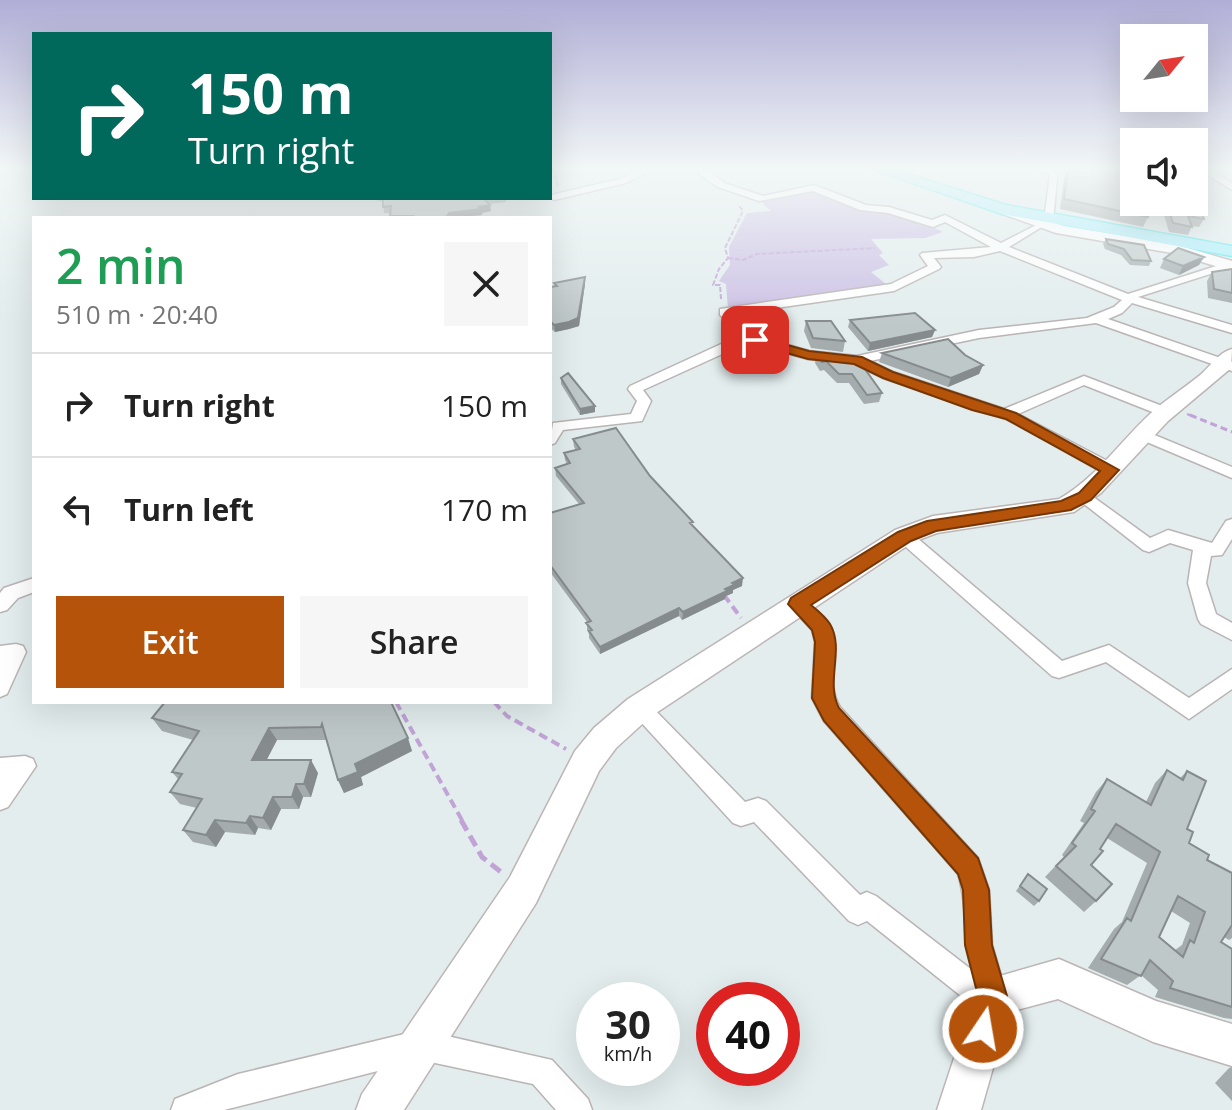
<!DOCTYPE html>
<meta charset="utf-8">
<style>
:root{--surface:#fff;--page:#f6f6f6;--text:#222;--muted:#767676;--line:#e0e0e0;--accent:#b45309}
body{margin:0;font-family:"Open Sans",sans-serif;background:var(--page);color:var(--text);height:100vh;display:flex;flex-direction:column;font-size:30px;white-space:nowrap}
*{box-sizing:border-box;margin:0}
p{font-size:26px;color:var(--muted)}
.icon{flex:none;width:44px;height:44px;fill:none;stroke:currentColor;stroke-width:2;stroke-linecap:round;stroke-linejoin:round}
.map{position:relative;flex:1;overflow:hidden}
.details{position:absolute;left:32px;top:216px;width:520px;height:488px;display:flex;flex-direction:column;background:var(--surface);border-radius:0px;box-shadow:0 8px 32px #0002}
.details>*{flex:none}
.top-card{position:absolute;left:32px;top:32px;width:520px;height:168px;border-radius:0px;box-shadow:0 8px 32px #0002;background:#00695c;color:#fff;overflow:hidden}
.needle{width:52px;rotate:60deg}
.tools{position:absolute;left:1120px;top:24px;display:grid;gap:16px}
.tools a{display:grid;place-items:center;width:88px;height:88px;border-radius:0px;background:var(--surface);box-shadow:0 8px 32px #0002;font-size:40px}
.speed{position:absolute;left:576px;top:982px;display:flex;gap:16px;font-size:40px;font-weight:700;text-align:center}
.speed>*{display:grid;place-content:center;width:104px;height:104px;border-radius:50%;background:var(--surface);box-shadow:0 8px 32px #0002;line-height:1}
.speed small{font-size:20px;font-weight:400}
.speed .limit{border:12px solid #d22;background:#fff;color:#111}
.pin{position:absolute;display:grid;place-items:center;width:68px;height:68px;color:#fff;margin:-34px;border-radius:16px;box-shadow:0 4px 12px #0006}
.me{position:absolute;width:88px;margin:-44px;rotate:12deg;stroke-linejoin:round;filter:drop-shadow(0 0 6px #0008)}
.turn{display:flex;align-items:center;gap:28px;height:168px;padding:0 24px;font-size:36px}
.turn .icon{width:104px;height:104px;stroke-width:2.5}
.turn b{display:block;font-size:56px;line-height:68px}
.round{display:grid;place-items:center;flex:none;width:84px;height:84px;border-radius:0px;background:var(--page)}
.headline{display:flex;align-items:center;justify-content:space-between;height:136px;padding:0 24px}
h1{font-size:48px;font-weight:600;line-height:60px;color:#1e9e55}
.primary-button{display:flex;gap:16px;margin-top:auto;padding:16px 24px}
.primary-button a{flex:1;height:92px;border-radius:0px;background:var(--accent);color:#fff;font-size:32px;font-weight:600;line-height:92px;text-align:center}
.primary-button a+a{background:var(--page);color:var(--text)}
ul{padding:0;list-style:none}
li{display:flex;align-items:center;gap:24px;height:104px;padding:0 24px;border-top:2px solid var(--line)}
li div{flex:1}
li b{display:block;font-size:30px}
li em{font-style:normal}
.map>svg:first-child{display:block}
.green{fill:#ccc0e5}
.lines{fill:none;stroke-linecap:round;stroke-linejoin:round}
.street-casing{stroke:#bab4b4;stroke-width:3}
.secondary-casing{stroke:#bdb5b5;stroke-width:3}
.primary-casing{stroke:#5ce9ee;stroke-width:3}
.path-far3{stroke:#c1a3d6;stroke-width:2;stroke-dasharray:5 2;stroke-linecap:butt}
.path-far2{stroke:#c1a3d6;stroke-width:3;stroke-dasharray:7 4;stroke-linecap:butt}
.path-far1{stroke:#c1a3d6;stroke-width:4;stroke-dasharray:9 5;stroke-linecap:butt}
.path{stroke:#c1a3d6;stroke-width:5;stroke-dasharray:12 6;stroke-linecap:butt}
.street{fill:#fff;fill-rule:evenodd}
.secondary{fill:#fff;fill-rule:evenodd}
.primary{fill:#a9f0fd;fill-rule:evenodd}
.wall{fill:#a4acad;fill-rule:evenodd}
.shaded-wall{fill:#868c8d}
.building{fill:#bfc8c9;stroke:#868c8d;stroke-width:2;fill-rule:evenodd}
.route{fill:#b45309;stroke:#753606;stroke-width:2}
</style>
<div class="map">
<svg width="1232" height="1110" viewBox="0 0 1232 1110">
<rect width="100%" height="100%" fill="#e3edee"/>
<path class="green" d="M810,190L915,219L943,232L925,238L871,239L883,253L879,255L889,265L871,272L886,284L728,309L726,284L719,281L730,265L729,247L747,213L771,211L759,200Z"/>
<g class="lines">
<g class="street-casing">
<path id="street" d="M644,168H655L626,183L554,200L550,198L551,195L620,179Z
M696,168H705L724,183L763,196L814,185L866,205L889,207L932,220L945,215L1001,243L1044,221L1050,174L1022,168L1058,170L1053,220L1009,247L1128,294L1232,261V267L1138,297L1232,325V333L1132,303L1122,313L1108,319L1232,362V371L1096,323L979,338L870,361L893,372L1004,409L1084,376L1170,409V415H1160L1084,385L1018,414L1117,466L1119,470L1111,475L1006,419L883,378L854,364L808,359L755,344L740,346L643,390L651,401L642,421L563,430L555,443L550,445L553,423L631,414L637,401L628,389L630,386L732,339L744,337L720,315V309L891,284L928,266L920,255L922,253L991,247L945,222L933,227L888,213L860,210L813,191L759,201L718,187L700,175ZM1000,251L1122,300L1114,307L1087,318L979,330L857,356L809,351L760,337L734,314L894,291L939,269L941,267L934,258L974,257Z
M1196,168H1207L1232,183V190Z
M1140,429L1232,467V478L1135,437L1132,434Z
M1085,491L1150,538L1168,530L1212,543L1226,521L1232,519V539L1222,555L1211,556L1206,583L1216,614L1232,623V640L1201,624L1198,619L1188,583L1193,550L1170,543L1149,552L1143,550L1079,500L1077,496L1079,492Z
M904,530L910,532L1062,661L1109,645L1189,698L1232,669V689L1189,719L1106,662L1059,678L1052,676L898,540L895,536Z
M34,578V592L18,598L7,610L0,612V593L4,588Z
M798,597C807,600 812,606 818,612C850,643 821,676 840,707L978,858L989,890L992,945L1007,996L1001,1012L991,1016L981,1012L867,921L858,925L849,921L754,822L741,826L733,823L628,708L631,702L639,699L647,702L745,802L758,798L766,801L860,895L867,892L876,896L972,970C964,938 968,905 958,874L824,721L812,698L815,642L812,630L788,604L791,599Z
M16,644L23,646L26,652L7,694L0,697V646Z
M25,756L33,759L36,766L8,807L0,810V758Z
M421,1030L552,1060L588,1099L592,1110H556L533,1084L421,1060L224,1110H171L175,1099L238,1074Z"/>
</g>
<g class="secondary-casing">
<path id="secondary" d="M1002,205L1064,226L1174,244L1232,261V271L1172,253L1056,233L997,212V206Z
M1232,349L1231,368L1168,421L1101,493L1074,512L937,533L913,542L650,717L616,748L599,771L536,903L404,1110H356L362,1094L510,877L575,751L594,728L628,699L895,530L933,516L1059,499C1096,478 1119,443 1150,414C1165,400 1183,389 1199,376C1209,368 1219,352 1232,349Z
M1059,959L1156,1001L1232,1024V1066L1153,1042L1058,999L1009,1012L981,1110H937L979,982Z"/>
</g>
<g class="primary-casing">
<path id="primary" d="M869,168H889L1006,205L1232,246V256L1002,214Z"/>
</g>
<path class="path-far3" d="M553,168L558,187
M728,258L743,260L757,254L875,248
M721,299L720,285H713L719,269L728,258L725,248L743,211L738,204
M1187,414L1195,417"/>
<path class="path-far2" d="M1190,415L1232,432"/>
<path class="path-far1" d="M724,595L741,618
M396,702L463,822
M494,702L507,716L566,749"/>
<path class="path" d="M461,820L482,857L501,872"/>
<use href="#street" class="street"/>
<use href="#secondary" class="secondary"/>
<use href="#primary" class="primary"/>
</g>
<path class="wall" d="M1069,168H1134L1148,217L1143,227L1060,209L1064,178Z
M371,198H506V202L489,204L491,211L482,213V215L459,218H390V213H384L383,202Z
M1160,202H1194L1205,208L1202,213L1204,219L1199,227L1192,226L1188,235L1169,232Z
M1106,239L1151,261L1149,266L1130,265L1121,255L1105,249L1103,244Z
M1204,257L1199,265L1179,275L1160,268L1164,259Z
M1232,269V303L1208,298L1207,281L1212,272Z
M554,283L585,284L579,326L569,329L555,332L550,328V287H554Z
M850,320L935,330L932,337L868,351L848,327Z
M806,321L845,341L843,352L811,348L804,331Z
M882,353L965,355L983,365L979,374L948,387L879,362Z
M817,354L857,358L882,393L879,402L864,404L849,383H837L824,370L820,371L815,363Z
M561,378L595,412L580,415L561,384Z
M573,439L650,476L742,586L733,590V593L726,596L725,599L682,620L679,616L600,654L589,638V634L587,630V622L550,572V513L579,504L556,476L555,468L567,464L565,460L564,453L576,450L574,447Z
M391,702L412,751L361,777L363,785L344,793L338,780L327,740H277L266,760L318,773L311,797H303L299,809H281L271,830L258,828L255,835L225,832L216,847L193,842L183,830L197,808L180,804L170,792L178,779L172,772L193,740L162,731L152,718Z
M1167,770L1180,778L1187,771V829L1189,843L1207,860L1232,873V938L1229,940L1224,937L1221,942L1232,949V1019L1224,1018L1155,997L1158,990L1141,975L1127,985L1088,968L1114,929L1122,922L1147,863L1107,838L1091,865L1096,901L1084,912L1045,877L1064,857L1062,855L1084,823L1080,821L1096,792L1107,779L1146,802L1155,783ZM1171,911L1190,923L1182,945L1175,950L1159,937Z
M1028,874L1039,901L1034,906L1016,891Z
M1232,1067V1101L1215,1083L1229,1068Z"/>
<path class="shaded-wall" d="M490,205L491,211L482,213V215L446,218L449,213Z
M1204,257L1199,265L1179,275L1183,266Z
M585,277V284L579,326L569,329L555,332L554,325Z
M935,330L932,337L868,351L870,343Z
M983,365L979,374L948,387L951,378Z
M595,406V412L580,415V409Z
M743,578L742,586L733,590V593L726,596L725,599L682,620L683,612L725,589L732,583Z
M679,608V616L600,654V647Z
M269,728L277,740L260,773L252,760Z
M408,738L412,751L361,777L363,785L344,793L338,780L355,764Z
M311,760L318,773L311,797L304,784Z
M296,784L303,797L299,809L292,797Z
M273,797L281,809L271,830L263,818Z
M250,816L258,828L255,835L246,823Z
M215,820L225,832L216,847L206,835Z"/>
<path class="building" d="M1073,168H1134V202H1148V217L1064,199L1068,169L1073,170Z
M1194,183L1200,188L1205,208H1200L1204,219L1188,216L1192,227L1173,223L1166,202H1194Z
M383,198H483L490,205L479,207L481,209L449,213L446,218H411L413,216H390L391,206L383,207Z
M1106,239L1144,245L1151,261L1132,260L1124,249L1108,244Z
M1178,248L1204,257L1183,266L1164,259Z
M1232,269V293L1214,289L1212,272Z
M585,277L578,318L569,322L554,325L550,321V287L557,286L554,283Z
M915,313L935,330L870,343L850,320Z
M806,321H831L845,341L813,338Z
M948,339L965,355L983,365L951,378L882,353Z
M817,354L857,358L882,393L867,395L852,374H839L826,361L822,362Z
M568,373L595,406L580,409L561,378Z
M616,428L650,476L693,522L690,523L743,578L732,583L734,585L725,589L727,591L683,612L679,608L600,647L589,631L592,630L586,623L591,621L550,565V513L584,503L555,468L570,463L564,453L580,449L573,439Z
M165,702H391L408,738L355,764L358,772L338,780L322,724L321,727L269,728L252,760H311L304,784H296L292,797H273L263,818L250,816L246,823L215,820L206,835L183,830L202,799L170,792L182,774L172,772L199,731L152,718Z
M1167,770L1183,780L1187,771L1206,781L1187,829L1193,832L1189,843L1209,855L1207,860L1232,873V925L1221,942L1232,949V1007L1170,988L1173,981L1150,960L1141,976L1101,959L1127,918L1131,921L1160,852L1116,824L1100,849L1103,851L1091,865L1112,884L1096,901L1056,866L1076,846L1072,843L1095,811L1091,809L1107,779L1151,805ZM1178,896L1205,912L1194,943L1190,940L1183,957L1159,937Z
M1028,874L1047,889L1039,901L1020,886Z"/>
<linearGradient id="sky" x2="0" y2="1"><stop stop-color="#b0aed6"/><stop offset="0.52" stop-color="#f2f7f7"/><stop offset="1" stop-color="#f2f7f7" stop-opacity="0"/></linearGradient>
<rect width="1232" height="323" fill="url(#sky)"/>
<path class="route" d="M755,336L809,351L862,357L893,372L1016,413L1119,470L1091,500L1071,510L936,531L911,541L811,605C817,610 825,616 830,624C845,649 825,682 839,708L978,858L989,890L992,945L1007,996L993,1039L983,1044L973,1039L968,1029L978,996L965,945L963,890L958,874L824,721L812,698L815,642L812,630L788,604L791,598L898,532L927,521L1061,501L1079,493L1100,471L1006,419L972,410L883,378L854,364L808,359L751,343V337Z"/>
</svg>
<div class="tools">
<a><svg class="needle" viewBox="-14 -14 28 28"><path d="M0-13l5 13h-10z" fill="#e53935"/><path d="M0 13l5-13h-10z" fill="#767676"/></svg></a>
<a><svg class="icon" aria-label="sound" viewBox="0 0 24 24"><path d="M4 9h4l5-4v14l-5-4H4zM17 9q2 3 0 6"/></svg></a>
</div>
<div class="speed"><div>30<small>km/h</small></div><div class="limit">40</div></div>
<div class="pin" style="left:755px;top:340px;background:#d93025"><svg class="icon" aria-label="arrive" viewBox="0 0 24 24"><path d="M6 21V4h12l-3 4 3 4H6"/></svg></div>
<svg class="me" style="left:983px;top:1029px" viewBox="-20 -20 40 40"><circle r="17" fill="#b45309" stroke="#fff" stroke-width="3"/><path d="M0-11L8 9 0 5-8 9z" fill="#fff"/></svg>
<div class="top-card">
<div class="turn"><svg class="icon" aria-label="right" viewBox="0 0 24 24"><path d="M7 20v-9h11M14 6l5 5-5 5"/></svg><div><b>150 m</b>Turn right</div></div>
</div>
<section class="details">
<div class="headline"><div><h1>2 min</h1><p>510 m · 20:40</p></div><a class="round"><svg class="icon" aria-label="close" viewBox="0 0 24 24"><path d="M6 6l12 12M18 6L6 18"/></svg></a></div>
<ul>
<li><svg class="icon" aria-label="right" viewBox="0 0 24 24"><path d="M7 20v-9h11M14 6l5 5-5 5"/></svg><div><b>Turn right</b></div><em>150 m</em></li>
<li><svg class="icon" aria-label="left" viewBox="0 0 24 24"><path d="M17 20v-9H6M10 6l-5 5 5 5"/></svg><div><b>Turn left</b></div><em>170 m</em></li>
</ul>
<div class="primary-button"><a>Exit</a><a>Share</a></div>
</section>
</div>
